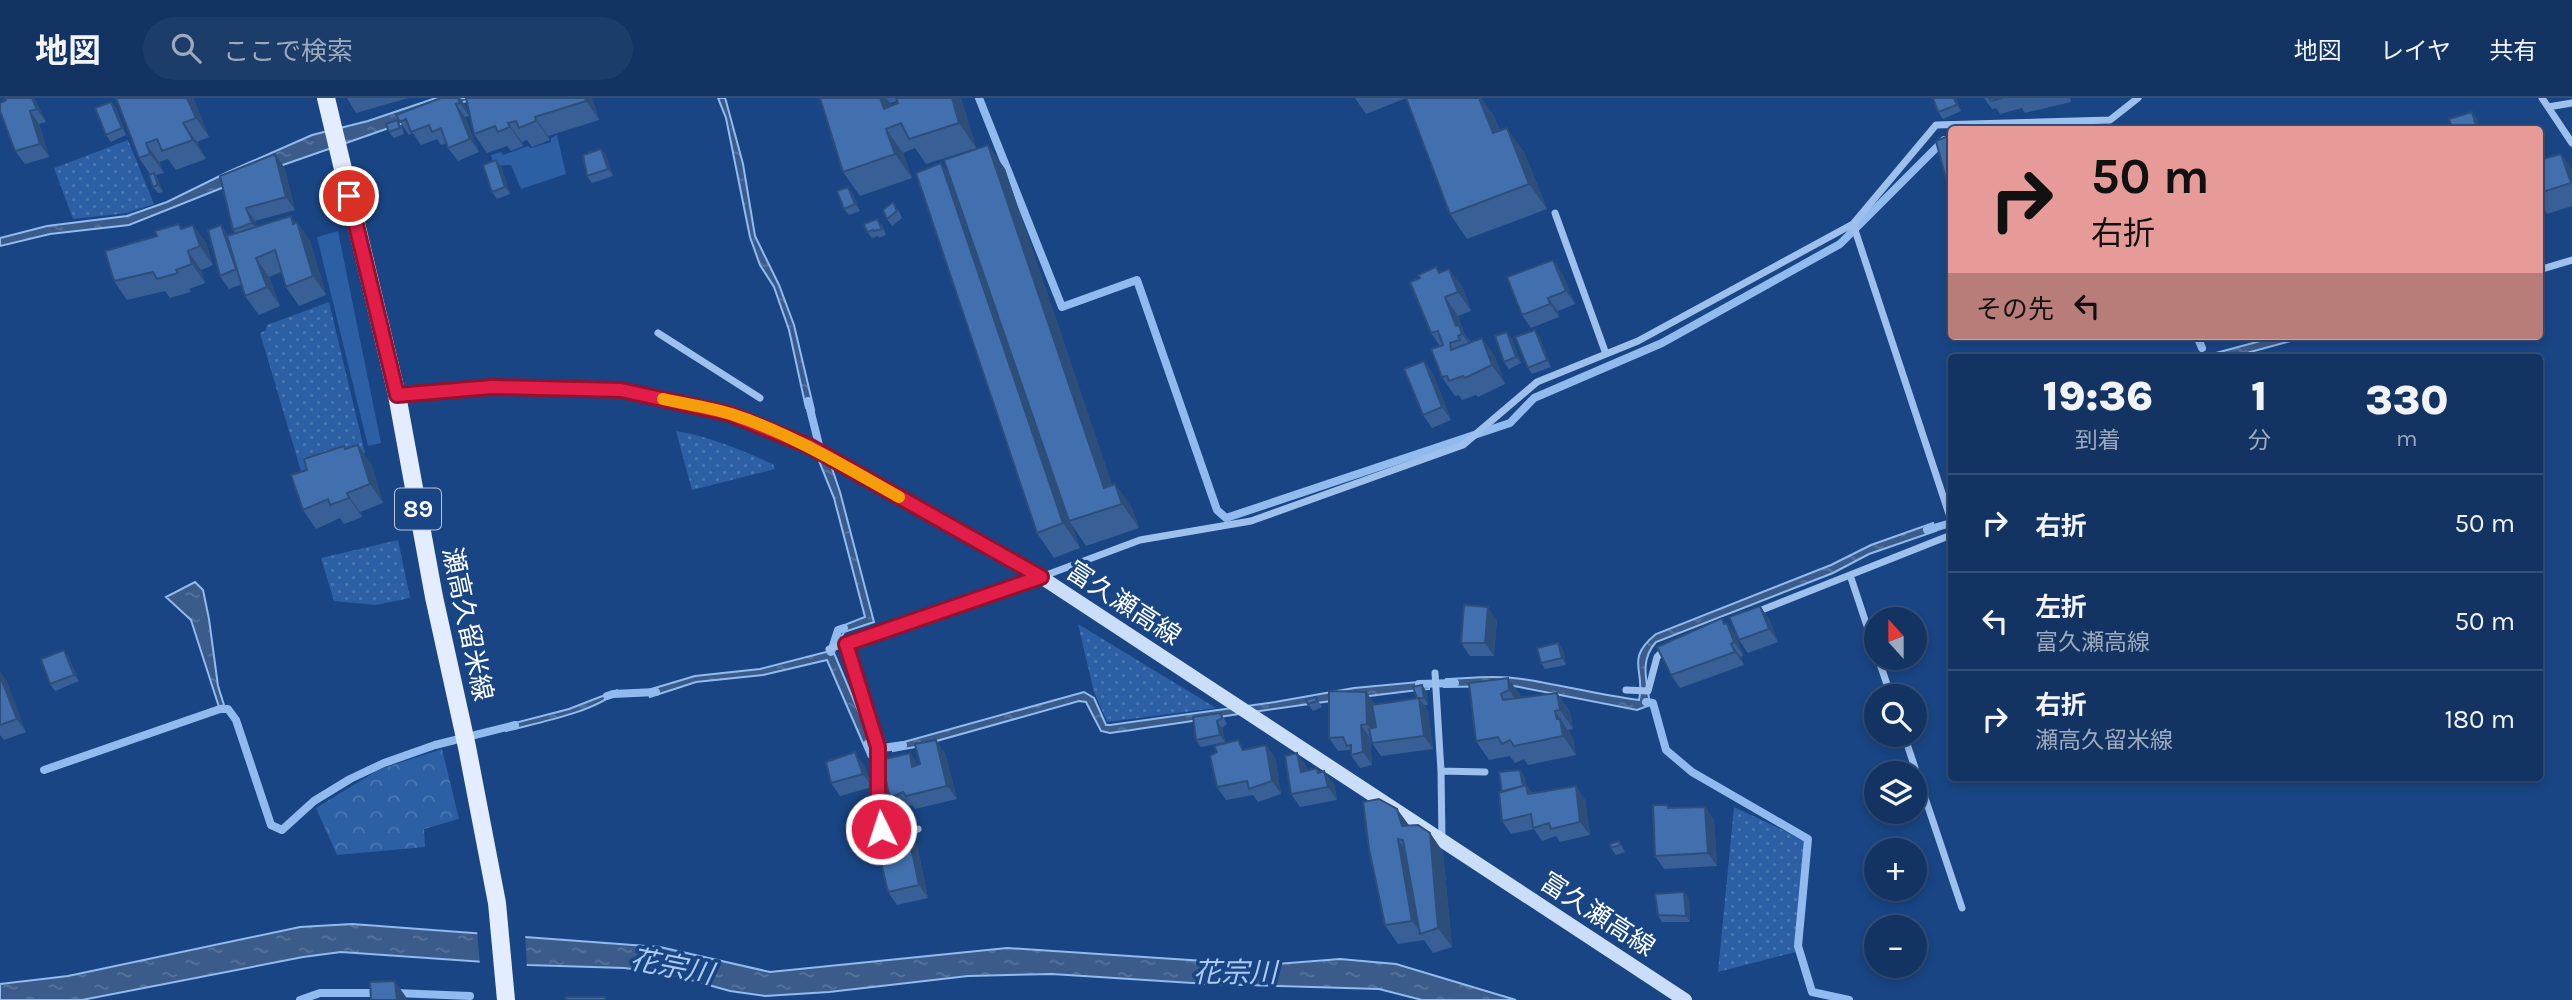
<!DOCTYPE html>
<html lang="ja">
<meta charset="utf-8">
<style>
:root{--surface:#133463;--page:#1c3c69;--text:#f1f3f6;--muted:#9daabe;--line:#324f78}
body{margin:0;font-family:Karla,"Noto Sans JP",sans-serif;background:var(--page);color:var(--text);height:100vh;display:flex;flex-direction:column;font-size:26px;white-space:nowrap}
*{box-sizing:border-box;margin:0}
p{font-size:23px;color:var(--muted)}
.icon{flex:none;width:38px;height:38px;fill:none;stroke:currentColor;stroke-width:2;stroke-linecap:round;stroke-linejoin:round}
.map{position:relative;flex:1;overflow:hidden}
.panel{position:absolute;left:1948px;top:256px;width:595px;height:427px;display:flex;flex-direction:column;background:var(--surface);border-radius:7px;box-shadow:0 4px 10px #0003,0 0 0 2px var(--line)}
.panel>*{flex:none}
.banner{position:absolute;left:1948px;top:28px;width:595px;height:214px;border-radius:7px;box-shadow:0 4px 10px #0003,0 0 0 2px var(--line);background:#e69b98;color:#111;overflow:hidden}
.needle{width:46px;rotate:339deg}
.tools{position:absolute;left:1864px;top:509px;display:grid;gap:14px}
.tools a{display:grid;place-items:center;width:63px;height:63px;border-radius:50%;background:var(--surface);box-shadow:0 4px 10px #0003,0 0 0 2px var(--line);font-size:35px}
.pin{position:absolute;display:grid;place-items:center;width:60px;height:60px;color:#fff;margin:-30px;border:4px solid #fff;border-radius:50%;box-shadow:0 2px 7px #0007}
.me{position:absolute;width:77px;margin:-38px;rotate:356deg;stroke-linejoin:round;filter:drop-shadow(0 0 5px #0008)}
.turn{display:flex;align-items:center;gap:24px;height:147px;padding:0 28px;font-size:32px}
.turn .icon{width:91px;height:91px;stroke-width:2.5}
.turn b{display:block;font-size:49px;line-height:60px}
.then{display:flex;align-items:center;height:66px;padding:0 28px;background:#0003;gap:14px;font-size:26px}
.eta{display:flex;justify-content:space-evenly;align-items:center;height:119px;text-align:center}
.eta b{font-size:42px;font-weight:800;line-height:49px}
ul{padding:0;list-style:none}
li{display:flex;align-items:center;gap:21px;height:98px;padding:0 28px;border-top:2px solid var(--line)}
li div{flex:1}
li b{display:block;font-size:26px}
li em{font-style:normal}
header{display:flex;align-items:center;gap:42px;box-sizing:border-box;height:98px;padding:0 35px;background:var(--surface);border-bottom:2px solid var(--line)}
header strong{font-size:33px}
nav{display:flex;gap:38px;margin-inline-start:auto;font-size:24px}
.search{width:490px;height:63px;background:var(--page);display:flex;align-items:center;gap:18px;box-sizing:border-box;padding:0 24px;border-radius:38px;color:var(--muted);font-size:26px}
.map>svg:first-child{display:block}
.grass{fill:url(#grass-dots)}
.park{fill:url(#park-crowns)}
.garden{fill:#2c5fa3}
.water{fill:url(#water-ripples);stroke:#91baee;stroke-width:2}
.pier{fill:#194584}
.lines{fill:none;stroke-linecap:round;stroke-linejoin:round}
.stream{stroke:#91baee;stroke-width:8}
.minor{stroke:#9ec0ec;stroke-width:7}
.secondary{stroke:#cbdef9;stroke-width:14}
.primary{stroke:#e3edff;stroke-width:18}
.wall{fill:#396096;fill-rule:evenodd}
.shaded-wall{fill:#2e4e7a}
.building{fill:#4270ae;stroke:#2e4e7a;stroke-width:2}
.route-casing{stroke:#92132f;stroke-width:18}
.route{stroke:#e11d48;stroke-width:12}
.slow{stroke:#f59e0b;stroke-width:12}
.labels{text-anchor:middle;stroke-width:7;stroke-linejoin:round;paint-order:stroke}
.shield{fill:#194584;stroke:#bac7da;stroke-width:2}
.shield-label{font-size:24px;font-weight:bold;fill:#fff}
.street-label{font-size:26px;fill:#fff;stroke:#194584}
.water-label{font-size:28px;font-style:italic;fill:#aacaf3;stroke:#194584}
</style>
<header>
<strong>地図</strong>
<div class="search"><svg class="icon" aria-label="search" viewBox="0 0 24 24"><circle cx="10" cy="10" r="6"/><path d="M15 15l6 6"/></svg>ここで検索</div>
<nav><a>地図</a><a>レイヤ</a><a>共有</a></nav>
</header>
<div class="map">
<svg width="2572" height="902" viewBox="0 0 2572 902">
<defs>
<pattern id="grass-dots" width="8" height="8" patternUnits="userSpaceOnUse" patternTransform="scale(1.75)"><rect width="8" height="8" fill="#2c5fa3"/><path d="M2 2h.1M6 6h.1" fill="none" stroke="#4c77b1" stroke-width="1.8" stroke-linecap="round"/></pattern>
<pattern id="park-crowns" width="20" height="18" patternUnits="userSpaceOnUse" patternTransform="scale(1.75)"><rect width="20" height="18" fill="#2c5fa3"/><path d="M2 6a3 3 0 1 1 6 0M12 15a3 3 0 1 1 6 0" fill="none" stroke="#4c77b1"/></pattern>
<pattern id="water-ripples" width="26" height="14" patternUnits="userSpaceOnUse" patternTransform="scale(1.75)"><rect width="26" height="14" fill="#3b5c8b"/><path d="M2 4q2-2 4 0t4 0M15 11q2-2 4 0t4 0" fill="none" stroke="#58749c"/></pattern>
</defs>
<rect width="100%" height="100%" fill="#194584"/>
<path class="grass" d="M128,42L154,106L127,115L73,121L54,70Z
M329,204L365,355L301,373L260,235L266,232L267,227Z
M676,333C711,339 741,352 773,366L775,371L692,392Z
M398,442L410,500L376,507L334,503L321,460Z
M1078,526L1216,610L1107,624L1094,594Z
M1734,709L1804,742L1796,854L1718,874Z"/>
<path class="park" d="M442,651L459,721L424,731L425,749L337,757L316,710L378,672Z"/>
<path class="garden" d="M557,37L566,76L521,91L511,67L494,68L491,57L501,54L503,57L528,48L531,50L551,44V40Z
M338,133L381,345L368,348L317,139Z"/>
<path class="water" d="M436,0H475L257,76L129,127L50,136L0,148V140L47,128L127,118L167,104L228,74L312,37L368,23Z
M718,0H725L726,3L743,66L755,138L779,187L794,227L814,312L806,310L789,232L774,189L760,167L750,139L726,20Z
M2279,238H2309L2232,259H2201Z
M826,353L840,394L874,524L844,534L842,538L835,536L837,530L865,519L834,400L817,358Z
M1933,425L1936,433L1869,456L1833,475L1656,544C1639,563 1647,583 1650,607L1637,612L1514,588L1444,589L1446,581C1471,580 1497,577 1522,581C1561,587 1600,597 1639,602C1646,572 1624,562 1656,536L1831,467L1871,447Z
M195,484L203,492L209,521L218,588L224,607L219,609L191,522L166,499Z
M826,554L834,555L873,648L874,660L869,659L827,562L763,577L696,584L650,599L648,592L695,578L760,571Z
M1429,583V591C1323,602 1217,620 1110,635L1101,633L1086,604L1079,603L915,649L893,653V647L1084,594L1094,600L1106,627H1110L1275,604L1354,590Z
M618,592C597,614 536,625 506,633L503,628L569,611Z
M352,826L660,849L770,874L1007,850L1265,867L1340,861L1396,866L1516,902H1422L1379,891L1208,886L1052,876L968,878L829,894L765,898L730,893L666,875L624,870L528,867L341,854L303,859L82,902H0V886L68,878L300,829Z"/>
<path class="pier" d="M477,831L525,835L527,871L480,868Z"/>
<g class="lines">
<path class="stream" d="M979,0L1062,209L1137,182L1217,412L1226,420L1510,325L1534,300L1662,245L1840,146L1944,42H1951
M2197,238L2202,250
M808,303L821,355
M1927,432L1951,425
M831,554L838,532L844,530
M1419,586L1455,585
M607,598L613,596L656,594
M1646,604L1653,605L1666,652L1692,674L1808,741L1798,848L1812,894L1849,902
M867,646L870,652L903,647
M44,672L220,611H228L236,622L271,727L282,732L314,703L350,681L384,665L435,647L515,627
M396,895L470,898
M300,902L320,895H380"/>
<path class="minor" d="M2542,0L2572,45
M2548,9L2572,5
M1555,115L1606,256
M1853,126L1951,422
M2539,172L2572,162
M658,235L760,300
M1850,477L1876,555
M1754,515L1951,437
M846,546L878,649V715L881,731L890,736L918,731
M829,551L1041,479L1140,442L1251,423L1463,347L1537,284L1638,243L1853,126L1936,27L2110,22L2138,0
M1878,560L1891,598
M1435,575L1441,673L1442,742
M1626,592L1648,593L1657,559L1665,551
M1904,637L1962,810
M1441,673L1485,674"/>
<path class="secondary" d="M397,297L492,289L621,292L730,316L809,348L1041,479L1685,902"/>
<path class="primary" d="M326,0L397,297L434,499L467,649L497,805L506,902"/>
</g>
<path class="wall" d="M34,0L46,24L39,26L49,59L25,66L15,53Z
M116,0H193L209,39L197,44L206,61L176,72L168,61L159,64L164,75L156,77L163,94L158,95L153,89L150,76L139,60Z
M347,0H408L356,15Z
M441,0H460L465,7L469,18L465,19L479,54L458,63L448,50L447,45L441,47L437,41L421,47L413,35L409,37L400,24Z
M466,0H592L599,22L548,38L550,42L532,49L527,42L522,44L523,48L511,53L507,48L487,55L474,36Z
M820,0H961L976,50L926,66L915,50L903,55L912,80L860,98L843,74ZM897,3L898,5L891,8L890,5Z
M1355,0H1481L1494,18L1500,33L1524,54L1547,111L1467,141L1450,116L1406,0L1366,16Z
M1933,0H1956L1961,13L1943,21L1938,14Z
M1984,0H2070L2071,4L2025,15L2022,10L2000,16L1996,10L1992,11Z
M111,4L116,10L126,37L111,44L106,37Z
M397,22L402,29L404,36L394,40L389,34Z
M988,47L1005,71L1112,387L1115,386L1132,410L1139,430L1086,448L1072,427L1080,450L1054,460L1037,435L948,75Z
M601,51L606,58L613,78L592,85L587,78Z
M496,62L501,68L510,96L497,101L492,94Z
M2539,62L2572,71V108L2547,116L2545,113L2539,114Z
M284,69L295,112L255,123L257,129L291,118L295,125L297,124L310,143L326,197L299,208L286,189L281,174L269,179L280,208L259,217L245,198L242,186L229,191L220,178L228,138L235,135L233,132L220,78Z
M848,89L853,96L860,113L849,117L844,111Z
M898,111L902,120L892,128L887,121Z
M179,126L182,131L193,127L206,145L213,167L201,172L205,185L189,191L191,194L170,200L165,193L127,202L114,183L157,138Z
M882,127L886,137L879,140L878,138L872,140L867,134Z
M1449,171L1463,190L1471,213L1458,218L1464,235L1471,244L1482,240L1495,259L1505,286L1478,299L1476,297L1462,302L1459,297L1455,298L1442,279L1440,248L1431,235L1440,175Z
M1562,175L1575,206L1558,213L1559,219L1531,230L1522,217Z
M1539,238L1551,269L1532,276L1528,270Z
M1512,241L1521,265L1509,271L1504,264Z
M1424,263L1433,276L1451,322L1432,330L1423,317Z
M344,348L346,351L371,366L383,405L360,414L362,419L344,426L340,420L316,431L303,412L307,372Z
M1760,508L1769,521L1778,544L1748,555L1739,542Z
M1722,520L1725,525H1727L1736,538L1743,557L1741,559L1744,567L1680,590L1671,577Z
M1497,522L1494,558H1470L1461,545Z
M1558,545L1563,552L1566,567L1545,571L1541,565Z
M64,552L68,558L79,583L55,593L50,586Z
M0,574L6,582L26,634L4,642L0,637Z
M1508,580L1522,600L1557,595L1570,614L1573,631L1568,632L1573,640L1576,657L1528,667L1524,661L1515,665L1510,658L1489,662L1476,643Z
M1422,587L1426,593L1428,607H1424L1428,613L1433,651L1381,658L1372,645L1370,640L1372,667L1360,670L1351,657L1350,652L1338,653L1329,640L1376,607L1417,600Z
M1316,599L1322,609L1313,613L1308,606Z
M1221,615L1227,626L1222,630L1225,644L1201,649L1196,642Z
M1266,647L1275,660L1281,696L1258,704L1253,697L1226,702L1217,689L1245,651Z
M910,655L918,667L945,655L957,701L915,711L912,707L899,713L890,700Z
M1297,655L1306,668L1307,672L1320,674L1334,686L1337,702L1300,709L1291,696Z
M864,667L872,689L840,698L831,685Z
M1520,672L1524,678L1527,688L1532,695L1585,701L1590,737L1560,744L1556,738L1542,743L1534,731L1511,736L1502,723V694Z
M1667,707L1669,710L1705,709L1714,722L1717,768L1664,771L1655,758Z
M1397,711L1409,728L1430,735L1443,754L1452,849L1433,855L1424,842L1398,846L1385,827Z
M1619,743L1625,754L1616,757L1611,750Z
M917,747L928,800L897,807L888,794Z
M1684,794L1689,801L1690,824H1662L1658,817Z"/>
<path class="shaded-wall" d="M32,0H34L46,24L37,11Z
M187,0H193L209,39L196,20Z
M458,0H460L465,7L469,18L460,5Z
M585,0H592L599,22L586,3Z
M880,0H886L890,5L898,26L884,11Z
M952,0H961L976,50L959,25Z
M1479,0H1481L1494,18L1510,59L1493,35Z
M1954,0H1956L1961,13L1957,7Z
M111,4L116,10L126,37L122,30Z
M456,6L465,19L479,54L470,41Z
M30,13L39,26L49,59L40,46Z
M2472,14L2477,20L2480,32L2477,31Z
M535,19L548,38L550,42L536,23Z
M183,25L197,44L206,61L193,42Z
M508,25L522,44L523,48L510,29Z
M1507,30L1524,54L1547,111L1529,86Z
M886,31L903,55L912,80L895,56Z
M146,45L159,64L164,75L150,56Z
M988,47L1005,71L1119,407L1104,390Z
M601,51L606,58L613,78L608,71Z
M275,56L284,69L295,112L286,99Z
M2561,56L2572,71V86Z
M496,62L501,68L510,96L505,89Z
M941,65L958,90L1069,423L1072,427L1080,450L1063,425Z
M154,75L158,81L163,94L158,87Z
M848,89L853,96L860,113L855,106Z
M246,110L255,123L261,138L252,125Z
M291,118L298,129L297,124L310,143L326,197L313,178Z
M193,127L206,145L213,167L200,148Z
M221,127L230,140L236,171Z
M188,153L201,172L205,185L192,166Z
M256,160L269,179L280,208L267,189Z
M1553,162L1562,175L1575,206L1566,193Z
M1449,171L1463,190L1471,213L1458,194Z
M1445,199L1458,218L1464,235L1472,246L1476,255L1456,228Z
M1548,200L1558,213L1559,219L1550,206Z
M1535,232L1539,238L1551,269L1547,262Z
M1507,234L1512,241L1521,265L1516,259Z
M1482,240L1495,259L1505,286L1492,267Z
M1424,263L1433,276L1451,322L1442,309Z
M358,347L371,366L383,405L370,386Z
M1115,386L1132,410L1139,430L1122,406Z
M347,395L360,414L362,419L349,400Z
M1760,508L1769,521L1778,544L1769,531Z
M1488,509L1497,522L1494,558L1485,545Z
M1722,520L1730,532L1727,525L1736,538L1743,557L1734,544Z
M1558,545L1563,552L1566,567L1562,560Z
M1731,546L1741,559L1744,567L1735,554Z
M64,552L68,558L79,583L74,577Z
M0,574L6,582L26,634L17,621L0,578Z
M1508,580L1521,599L1522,611L1509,592Z
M1422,587L1426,593L1428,607L1424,600Z
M1366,594L1376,607V639L1367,626Z
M1557,595L1570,614L1573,631L1560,612Z
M1419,600L1428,613L1433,651L1424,638Z
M1555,613L1573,640L1576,657L1563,638Z
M1217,623L1222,630L1225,644L1220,637Z
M1361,627L1370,640L1372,667L1363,654Z
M936,642L945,655L957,701L947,688Z
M1266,647L1275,660L1281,696L1272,683Z
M855,654L864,667L872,689L863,676Z
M910,655L919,668L912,669Z
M1297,655L1306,668L1310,687L1301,674Z
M1317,670L1326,683L1324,673L1334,686L1337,702L1318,675Z
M1520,672L1524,678L1527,688L1535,700L1538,709L1524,688Z
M1576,688L1585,701L1590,737L1580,724Z
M1705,709L1714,722L1717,768L1708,755Z
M1397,711L1411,730L1402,728Z
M908,734L917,747L928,800L919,787Z
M1430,735L1443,754L1452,849L1438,830Z
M1398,741L1411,760L1422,836L1412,823Z
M1684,794L1689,801L1690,824L1686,818Z
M395,883L408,902H397Z"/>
<path class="building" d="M5,0H32L37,11L30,13L40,46L15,53L0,13V5L6,2Z
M116,0H187L196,20L183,25L193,42L162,53L157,41L146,45L150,56L139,60Z
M441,0H458L460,5L456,6L470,41L448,50L441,30L432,34L429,27L411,34L406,21L400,24L396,17Z
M466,0H585L586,3L535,19L536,23L519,30L516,23L508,25L510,29L498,34L495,28L474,36Z
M820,0H880L884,11L898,5L896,0H952L959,25L909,41L901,25L886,31L895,56L843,74Z
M1406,0H1479L1493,35L1507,30L1529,86L1450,116Z
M1933,0H1954L1957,7L1938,14Z
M1989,0H2003L1991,3Z
M111,4L122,30L106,37L95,10Z
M2472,14L2477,31L2453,32L2449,21Z
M397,22L400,30L389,34L386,26Z
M1951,37V100L1936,43Z
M988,47L1104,390L1115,386L1122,406L1069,423L944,62Z
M601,51L608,71L587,78L583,57Z
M275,56L286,99L246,110L252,125L233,132L220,78Z
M2561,56L2571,85L2539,95V62Z
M496,62L505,89L492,94L483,67Z
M941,65L1063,425L1037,435L916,75Z
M154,75L158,87L153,89L149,77Z
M848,89L855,106L844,111L837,93Z
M893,104L897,113L887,121L883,112Z
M291,118L293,126L297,124L313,178L286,189L275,152L256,160L267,189L245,198L227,138Z
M877,121L882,131L874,133L873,132L867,134L864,126Z
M179,126L181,131L193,127L200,148L188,153L192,166L176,172L178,175L157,181L153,174L114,183L105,153L157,138L155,133Z
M221,127L236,171L220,178L208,132Z
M1553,162L1566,193L1548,200L1550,206L1522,217L1507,179Z
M1436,169L1439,175L1449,171L1458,194L1445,199L1456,228L1459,227L1462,236L1458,238L1460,242L1450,245L1451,252L1482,240L1492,267L1465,280L1463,278L1449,283L1447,278L1442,279L1431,251L1443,247L1438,233L1431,235L1410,184L1420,180L1418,177Z
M1535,232L1547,262L1528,270L1515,239Z
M1507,234L1516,259L1504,264L1495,238Z
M1424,263L1442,309L1423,317L1404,271Z
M358,347L370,386L347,395L349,400L330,407L328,401L303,412L291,377L307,372L304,361L344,348L345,351Z
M1464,507L1488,509L1485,545H1461Z
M1760,508L1769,531L1739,542L1729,519Z
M1722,520L1724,526L1727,525L1734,544L1731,546L1735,554L1671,577L1657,549Z
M1558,545L1562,560L1541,565L1537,550Z
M64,552L74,577L50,586L41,561Z
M0,578L17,621L0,627Z
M1508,580L1509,592L1501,596L1503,602L1557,595L1560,612L1555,613L1557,621H1560L1563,638L1514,648L1510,642L1502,646L1498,639L1476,643L1469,585Z
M1422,587L1424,600H1417L1413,589Z
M1329,593L1366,594L1367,626L1361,627L1363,654L1351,657V647L1347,648L1343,639L1329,640Z
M1316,599L1317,603L1308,606L1306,602Z
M1419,600L1424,638L1372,645L1369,631L1376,629L1372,607Z
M1221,615L1222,620L1217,623L1220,637L1196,642L1193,619Z
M936,642L947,688L906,698L903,694L890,700L881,662L910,655L912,669L920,666L915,646Z
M1238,642L1243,652L1266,647L1272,683L1249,691L1247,683L1217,689L1210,658L1217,654L1214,648Z
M855,654L863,676L831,685L826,664Z
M1297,655L1301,674L1317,670L1318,675L1324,673L1328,689L1291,696L1285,658Z
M1520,672L1523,688L1502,694L1499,674Z
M1526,687L1528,696L1576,688L1580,724L1551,731L1549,725L1533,730L1531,716L1502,723L1499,694Z
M1379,701L1397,711L1402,728L1418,727L1430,735L1438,830L1420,836L1403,742L1398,741L1412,823L1385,827L1369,751L1363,704Z
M1653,707H1667L1668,710L1705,709L1708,755L1655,758Z
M908,734L919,787L888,794L876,743Z
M1619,743L1620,747L1611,750L1610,746Z
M1684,794L1686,818L1658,817L1655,796Z
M395,883L397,902H371L370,884Z
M566,899H605V902H566Z"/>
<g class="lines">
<g class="route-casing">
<path id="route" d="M349,98L397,297L492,289L621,292L730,316L809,348L1041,479L846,546L878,649V715L881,731"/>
</g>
<use href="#route" class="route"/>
<path class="slow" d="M663,301C685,306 709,309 731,316C790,335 844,368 899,399"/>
</g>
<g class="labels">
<rect class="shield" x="395" y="390.5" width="46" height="41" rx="5"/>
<g class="shield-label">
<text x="418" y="419">89</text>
</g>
<g class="street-label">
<text transform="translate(1124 505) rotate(33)" y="9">富久瀬高線</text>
<text transform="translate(468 526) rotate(78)" y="9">瀬高久留米線</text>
<text transform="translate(1598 816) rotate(33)" y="9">富久瀬高線</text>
</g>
<g class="water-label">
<text transform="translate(672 868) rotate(11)" y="10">花宗川</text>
<text x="1235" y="884">花宗川</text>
</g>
</g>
</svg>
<div class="tools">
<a><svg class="needle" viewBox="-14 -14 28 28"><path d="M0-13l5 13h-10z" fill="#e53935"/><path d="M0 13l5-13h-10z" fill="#9daabe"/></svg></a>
<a><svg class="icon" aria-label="search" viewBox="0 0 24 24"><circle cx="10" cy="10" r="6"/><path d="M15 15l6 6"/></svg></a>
<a><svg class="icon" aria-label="layers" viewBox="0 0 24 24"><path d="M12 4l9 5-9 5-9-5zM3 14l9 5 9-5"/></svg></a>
<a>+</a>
<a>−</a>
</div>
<div class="pin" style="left:349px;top:98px;background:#d93025"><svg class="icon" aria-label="arrive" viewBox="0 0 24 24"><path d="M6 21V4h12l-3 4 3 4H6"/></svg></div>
<svg class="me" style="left:881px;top:731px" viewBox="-20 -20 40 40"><circle r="17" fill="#e11d48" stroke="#fff" stroke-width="3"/><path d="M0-11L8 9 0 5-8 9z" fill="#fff"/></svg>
<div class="banner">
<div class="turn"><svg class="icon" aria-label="right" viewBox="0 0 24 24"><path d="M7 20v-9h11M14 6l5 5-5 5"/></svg><div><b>50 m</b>右折</div></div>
<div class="then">その先<svg class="icon" aria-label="left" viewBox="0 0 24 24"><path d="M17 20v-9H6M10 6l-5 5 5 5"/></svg></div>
</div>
<section class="panel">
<div class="eta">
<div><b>19:36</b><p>到着</p></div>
<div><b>1</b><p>分</p></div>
<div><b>330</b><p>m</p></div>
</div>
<ul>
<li><svg class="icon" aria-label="right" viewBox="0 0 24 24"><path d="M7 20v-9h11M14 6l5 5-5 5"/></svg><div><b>右折</b></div><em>50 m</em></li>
<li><svg class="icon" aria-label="left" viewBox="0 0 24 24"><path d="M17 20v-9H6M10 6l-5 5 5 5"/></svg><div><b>左折</b><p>富久瀬高線</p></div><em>50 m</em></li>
<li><svg class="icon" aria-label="right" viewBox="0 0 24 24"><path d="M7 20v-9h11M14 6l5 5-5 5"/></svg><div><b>右折</b><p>瀬高久留米線</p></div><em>180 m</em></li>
</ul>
</section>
</div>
